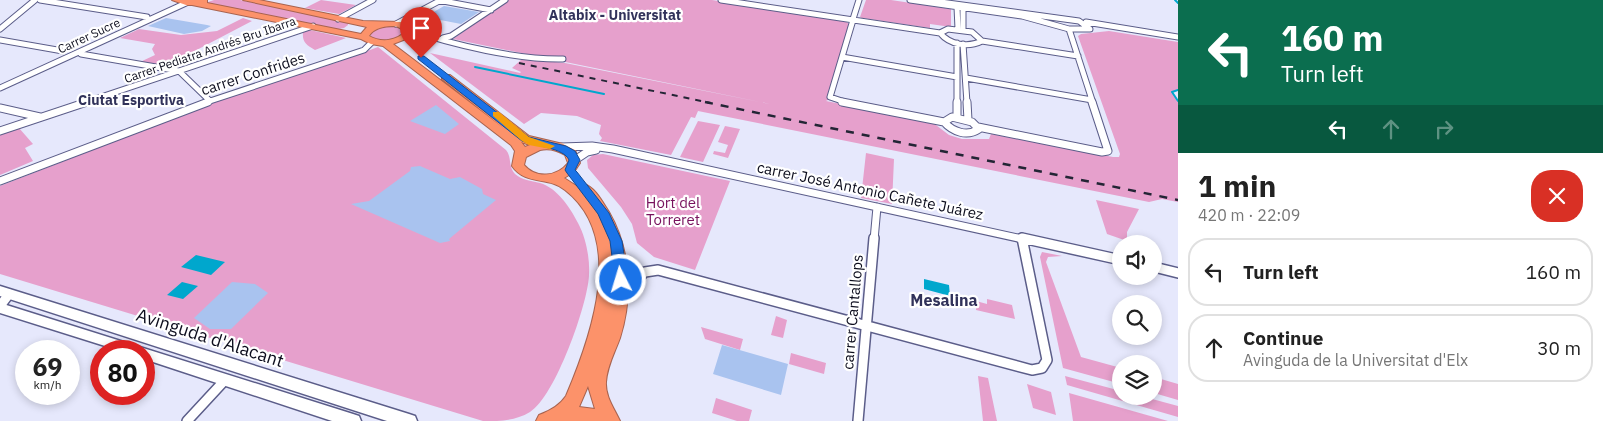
<!DOCTYPE html>
<meta charset="utf-8">
<style>
:root{--surface:#fff;--page:#f2f2f2;--text:#222;--muted:#767676;--line:#e0e0e0}
body{margin:0;font-family:"IBM Plex Sans",sans-serif;background:var(--page);color:var(--text);height:100vh;display:flex;flex-direction:column;font-size:19px;white-space:nowrap}
*{box-sizing:border-box;margin:0}
p{font-size:16px;color:var(--muted)}
.icon{flex:none;width:28px;height:28px;fill:none;stroke:currentColor;stroke-width:2;stroke-linecap:round;stroke-linejoin:round}
.map{position:relative;flex:1;overflow:hidden}
.details{display:flex;flex-direction:column;background:var(--surface);width:425px}
.details>*{flex:none}
.hud{background:#0b6e4f;color:#fff;overflow:hidden}
.controls{position:absolute;left:1112px;top:235px;display:grid;gap:10px}
.controls a{display:grid;place-items:center;width:50px;height:50px;border-radius:50%;background:var(--surface);box-shadow:0 2px 8px #0003;font-size:25px}
.speed{position:absolute;left:15px;top:340px;display:flex;gap:10px;font-size:25px;font-weight:700;text-align:center}
.speed>*{display:grid;place-content:center;width:65px;height:65px;border-radius:50%;background:var(--surface);box-shadow:0 2px 8px #0003;line-height:1}
.speed small{font-size:12px;font-weight:400}
.speed .limit{border:8px solid #d22;background:#fff;color:#111}
.pin{position:absolute;display:grid;place-items:center;width:42px;height:42px;color:#fff;margin:-51px -21px;border-radius:50% 50% 50% 0;rotate:-45deg;box-shadow:0 0 5px #0007}
.pin .icon{rotate:45deg}
.me{position:absolute;width:55px;margin:-28px;rotate:355deg;stroke-linejoin:round;filter:drop-shadow(0 0 4px #0008)}
.turn{display:flex;align-items:center;gap:18px;height:105px;padding:0 20px;font-size:22px}
.turn .icon{width:65px;height:65px;stroke-width:2.5}
.turn b{display:block;font-size:35px;line-height:42px}
.lanes{display:flex;align-items:center;height:48px;padding:0 20px;background:#0003;justify-content:center;gap:25px;direction:ltr}
.lanes .off{opacity:.35}
.round{display:grid;place-items:center;flex:none;width:52px;height:52px;border-radius:20px;background:var(--page)}
.overview{display:flex;align-items:center;justify-content:space-between;height:85px;padding:0 20px}
h1{font-size:30px;font-weight:700;line-height:38px}
ul{padding:0;list-style:none}
li{display:flex;align-items:center;gap:15px;height:68px;margin:0 10px 8px;padding:0 10px;border:2px solid var(--line);border-radius:20px}
li div{flex:1}
li b{display:block;font-size:19px}
li em{font-style:normal}
main{display:flex;flex:1;min-height:0}
.map>svg:first-child{display:block}
.green{fill:#e6a0cc}
.water{fill:#00a7cd}
.lines{fill:none;stroke-linecap:round;stroke-linejoin:round}
.stream{stroke:#00a7cd;stroke-width:2}
.building{fill:#a9c3ef}
.street-far2-casing{stroke:#5b5d89;stroke-width:7}
.street-far1-casing{stroke:#5b5d89;stroke-width:9}
.street-casing{stroke:#5b5d89;stroke-width:12}
.secondary-casing{stroke:#5b5d89;stroke-width:3}
.highway-casing{stroke:#a8634f;stroke-width:2}
.street-far2{stroke:#fff;stroke-width:5}
.street-far1{stroke:#fff;stroke-width:7}
.street{stroke:#fff;stroke-width:9}
.secondary{fill:#fff;fill-rule:evenodd}
.highway{fill:#fc926a;fill-rule:evenodd}
.rail-far1{stroke:#232535;stroke-width:2;stroke-dasharray:6 6;stroke-linecap:butt}
.rail{stroke:#232535;stroke-width:2.5;stroke-dasharray:8 8;stroke-linecap:butt}
.route{fill:#1a73e8;stroke:#114b97}
.slow{fill:#f59e0b}
.labels{text-anchor:middle;stroke-width:4.5;stroke-linejoin:round;paint-order:stroke}
.far-street-label{font-size:12px;fill:#0c0d1d;stroke:#fff}
.far-neighbourhood-label{font-size:14px;font-weight:bold;fill:#31325a;stroke:#fff}
.street-label{font-size:15px;fill:#0c0d1d;stroke:#fff}
.park-label{font-size:15px;fill:#77115d;stroke:#fff}
.neighbourhood-label{font-size:16px;font-weight:bold;fill:#31325a;stroke:#fff}
.near-street-label{font-size:18px;fill:#0c0d1d;stroke:#fff}
</style>
<main>
<div class="map">
<svg width="1178" height="421" viewBox="0 0 1178 421">
<rect width="100%" height="100%" fill="#e6e8fc"/>
<path class="green" d="M214,0H240L348,22V25L344,28L334,30L205,3Z
M321,0L356,5L339,14L305,8Z
M508,0H712L845,21L849,24L830,99L826,101L932,122L949,135L962,139H989L991,134L1113,157H1119L1120,154L1078,36L1081,34L1109,31L1178,42V90L1172,92L1178,101V202L1162,199L1149,202L698,111L695,118L691,117L671,155L600,141L602,138L599,134L601,125L577,116L541,113L524,124L430,53L520,73L521,72L512,68L522,59L565,63L770,104L453,39Z
M866,0H891L951,9V27L930,24V28L862,18L860,17Z
M243,18L252,21L166,66L140,62L155,55L152,49L155,44L120,38L139,29L181,35L217,31Z
M387,26L399,27L406,32C396,41 383,42 371,37L370,32Z
M310,30L346,38L315,50C306,45 302,42 303,32Z
M378,47L506,150C512,157 508,167 515,174C522,180 531,181 540,183C557,188 570,207 578,223C586,238 590,258 589,275C588,304 555,397 530,412C515,421 500,421 483,421L0,274V186L241,92L338,62Z
M698,121L720,125L703,162L680,157Z
M725,126L740,129L728,158L713,154L714,151L725,153L728,145L718,142Z
M19,128L33,144L25,148L33,161L0,175V134Z
M866,153L894,159L892,204L861,198Z
M603,154L730,181L695,270L654,257L637,243L632,224L621,207L588,168L587,160L593,155Z
M1096,200L1139,209L1127,232V241L1107,234Z
M1042,252L1062,256L1048,257L1046,262L1081,357L1121,368V384L1063,368L1040,257Z
M987,299L1012,305L1015,319L976,310V301L987,304Z
M776,316L787,320L783,338L771,335Z
M701,327L743,339L740,350L705,339Z
M791,353L826,363L824,374L789,364Z
M978,376L988,378L997,421H983Z
M1065,376L1121,391V396H1141L1178,406V417L1067,385Z
M1154,377L1178,384V400L1154,393Z
M1027,384L1051,392L1056,415L1033,408Z
M1069,393L1168,421H1073Z
M716,398L752,410L749,421H737L712,413Z"/>
<path class="water" d="M196,255L225,262L211,275L181,267Z
M924,279L949,285L950,296L924,289Z
M182,282L198,286L183,299L167,295Z"/>
<g class="lines">
<path class="stream" d="M1175,0L1178,3
M475,67L604,94
M1178,90L1172,92L1178,101"/>
</g>
<path class="building" d="M444,6L479,12L461,24L425,17Z
M166,18L207,25L211,26L202,31L184,34L148,26Z
M436,105L459,124L445,134L410,121Z
M420,166L450,179L460,177L482,189L483,194L496,200L449,239L450,241L440,243L351,204L369,201L410,171L411,167Z
M232,282L255,284L268,293L231,329H210L194,318Z
M722,345L788,364L781,395L713,374Z"/>
<g class="lines">
<g class="street-far2-casing">
<path id="street-far2" d="M40,0L147,17
M438,0L491,10
M721,0L940,33
M910,0L1022,16L1069,29H1090L1079,21L926,0
M957,7L958,29
M963,7V30
M338,19L373,0
M853,19L859,0
M1086,22L1178,37
M396,24L441,0
M0,29L35,0
M948,29L972,32L982,41C968,48 950,45 940,33Z
M1069,29L1093,103
M411,30C452,45 520,60 563,59
M443,38L451,36L505,0
M0,40L63,51
M982,41L1078,56
M957,43V103
M963,44L967,103
M81,54L179,71L210,101
M842,57L957,77
M966,78L1092,100
M0,88L186,3
M83,103L313,26
M204,103L364,50L372,42
M848,103L830,97L853,20"/>
</g>
<g class="street-far1-casing">
<path id="street-far1" d="M842,102L944,122
M957,102V117
M967,102L968,120
M0,108L40,117
M952,117L972,122L979,129C967,137 953,132 944,122Z
M978,127L1102,152L1108,151L1092,102
M0,131L87,102
M561,147L592,146L613,149L1027,240
M575,160L587,152L596,150
M0,181L208,102
M874,240L877,207"/>
</g>
<g class="street-casing">
<path id="street" d="M1022,238L1121,260
M1154,267L1178,273
M630,284L645,272L658,270L1032,370L1042,368L1047,360L1022,238
M0,306L9,294
M187,421L225,380
M858,421L874,238"/>
</g>
<g class="secondary-casing">
<path id="secondary" d="M0,286L409,414L415,416L417,421H387L0,296Z
M0,303L353,414L359,416L361,421H332L144,359V351H121L0,313Z"/>
</g>
<g class="highway-casing">
<path id="highway" d="M172,0H207V3L361,34L367,27L243,0H259L363,21L401,22L410,25L415,30L411,37L393,44L506,130L442,79V75H450L529,136L563,144L575,150L580,163L574,172L564,178L578,187L584,184C595,187 603,203 609,212C631,250 633,296 620,338C615,352 607,366 606,382C605,396 614,408 620,421H536L539,415C550,411 560,405 566,396C591,337 627,238 565,190C548,176 526,186 512,166L515,151L511,145L383,46L371,44L361,39L192,5H186ZM396,26L406,31C397,41 381,43 369,36C374,27 386,26 396,26ZM521,142L530,145L525,147ZM540,150C549,148 557,150 565,155L568,163C557,177 536,179 524,165L526,157ZM588,386L595,409L579,407Z"/>
</g>
<use href="#street-far2" class="street-far2"/>
<use href="#street-far1" class="street-far1"/>
<use href="#street" class="street"/>
<use href="#secondary" class="secondary"/>
<use href="#highway" class="highway"/>
<path class="rail-far1" d="M519,63L711,103"/>
<path class="rail" d="M705,102L1178,200"/>
</g>
<path class="route" d="M418,56H424L529,137L566,146L575,151L580,160L575,170L577,172L609,213L622,241L628,280L626,283H617L615,280L610,241L598,214L567,173L565,170L569,160C564,148 535,146 522,141L418,59Z"/>
<path class="slow" d="M493,112H499L529,137L555,146L550,149L529,145L522,141L493,116Z"/>
<g class="labels">
<g class="far-street-label">
<text transform="translate(89 36) rotate(-25)" y="4">Carrer Sucre</text>
<text transform="translate(210 50) rotate(-19)" y="4">Carrer Pediatra Andrés Bru Ibarra</text>
</g>
<g class="far-neighbourhood-label">
<text x="615" y="20">Altabix - Universitat</text>
<text x="131" y="105">Ciutat Esportiva</text>
</g>
<g class="street-label">
<text transform="translate(253 74) rotate(-18)" y="5">carrer Confrides</text>
<text transform="translate(870 191) rotate(12)" y="5">carrer José Antonio Cañete Juárez</text>
<text transform="translate(853 312) rotate(-85)" y="5">carrer Cantallops</text>
</g>
<g class="park-label">
<text x="673" y="208">Hort del<tspan x="673" dy="17">Torreret</tspan></text>
</g>
<g class="neighbourhood-label">
<text x="944" y="306">Mesalina</text>
</g>
<g class="near-street-label">
<text transform="translate(210 338) rotate(18)" y="6">Avinguda d'Alacant</text>
</g>
</g>
</svg>
<div class="controls">
<a><svg class="icon" aria-label="sound" viewBox="0 0 24 24"><path d="M4 9h4l5-4v14l-5-4H4zM17 9q2 3 0 6"/></svg></a>
<a><svg class="icon" aria-label="search" viewBox="0 0 24 24"><circle cx="10" cy="10" r="6"/><path d="M15 15l6 6"/></svg></a>
<a><svg class="icon" aria-label="layers" viewBox="0 0 24 24"><path d="M12 4l9 5-9 5-9-5zM3 14l9 5 9-5"/></svg></a>
</div>
<div class="speed"><div>69<small>km/h</small></div><div class="limit">80</div></div>
<div class="pin" style="left:421px;top:58px;background:#d93025"><svg class="icon" aria-label="arrive" viewBox="0 0 24 24"><path d="M6 21V4h12l-3 4 3 4H6"/></svg></div>
<svg class="me" style="left:621px;top:280px" viewBox="-20 -20 40 40"><circle r="17" fill="#1a73e8" stroke="#fff" stroke-width="3"/><path d="M0-11L8 9 0 5-8 9z" fill="#fff"/></svg>
</div>
<section class="details">
<div class="hud">
<div class="turn"><svg class="icon" aria-label="left" viewBox="0 0 24 24"><path d="M17 20v-9H6M10 6l-5 5 5 5"/></svg><div><b>160 m</b>Turn left</div></div>
<div class="lanes"><svg class="icon" aria-label="left" viewBox="0 0 24 24"><path d="M17 20v-9H6M10 6l-5 5 5 5"/></svg><svg class="icon off" aria-label="ahead" viewBox="0 0 24 24"><path d="M12 20V5M6 11l6-6 6 6"/></svg><svg class="icon off" aria-label="right" viewBox="0 0 24 24"><path d="M7 20v-9h11M14 6l5 5-5 5"/></svg></div>
</div>
<div class="overview"><div><h1>1 min</h1><p>420 m · 22:09</p></div><a class="round" style="background:#d93025;color:#fff"><svg class="icon" aria-label="close" viewBox="0 0 24 24"><path d="M6 6l12 12M18 6L6 18"/></svg></a></div>
<ul>
<li><svg class="icon" aria-label="left" viewBox="0 0 24 24"><path d="M17 20v-9H6M10 6l-5 5 5 5"/></svg><div><b>Turn left</b></div><em>160 m</em></li>
<li><svg class="icon" aria-label="ahead" viewBox="0 0 24 24"><path d="M12 20V5M6 11l6-6 6 6"/></svg><div><b>Continue</b><p>Avinguda de la Universitat d'Elx</p></div><em>30 m</em></li>
</ul>
</section>
</main>
